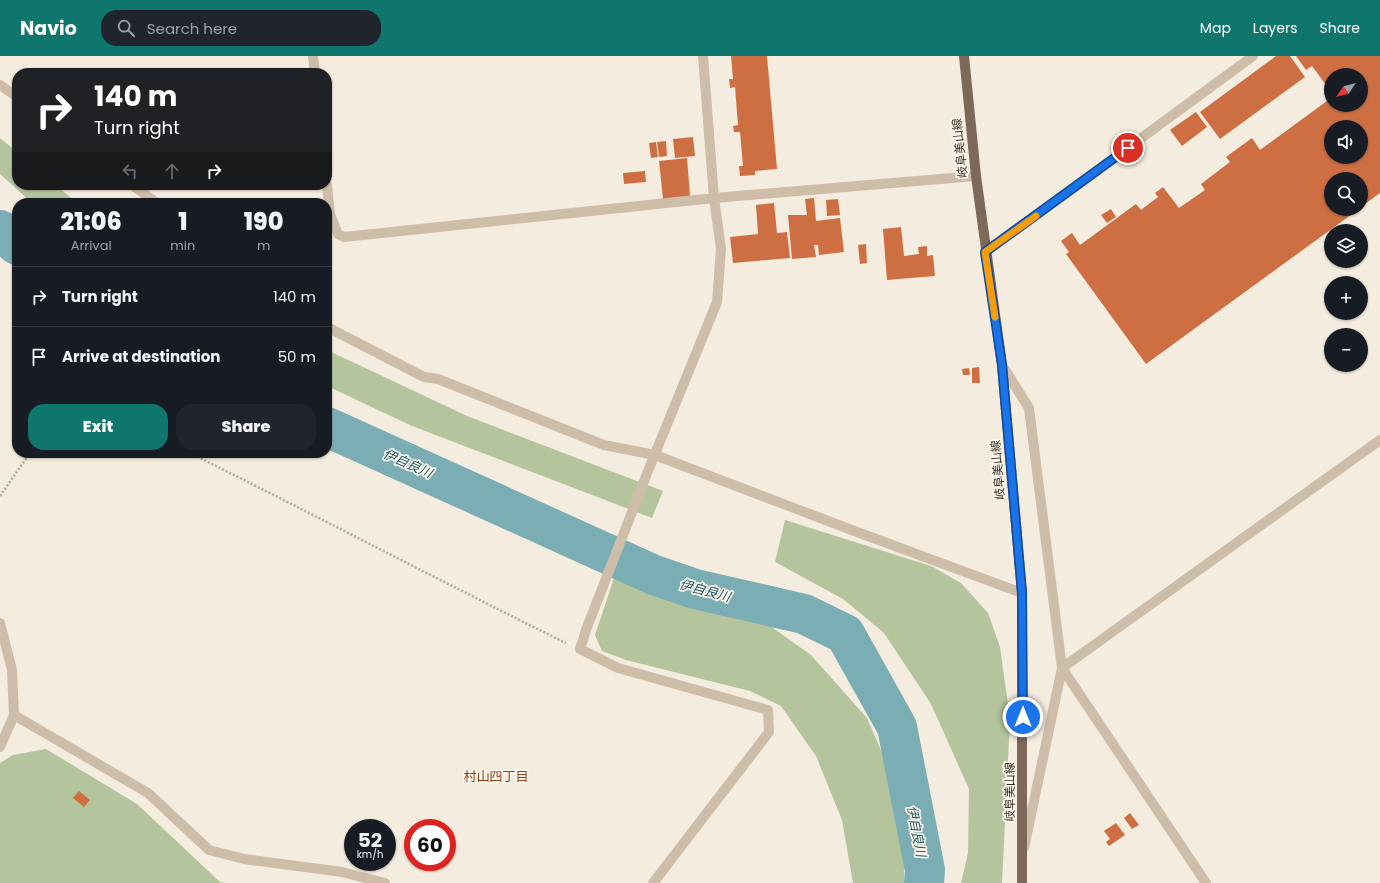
<!DOCTYPE html>
<meta charset="utf-8">
<style>
:root{--surface:#171b24;--page:#20242c;--text:#f1f3f6;--muted:#9ea1a6;--line:#363941;--accent:#0f766e}
body{margin:0;font-family:Poppins,"Noto Sans JP",sans-serif;background:var(--page);color:var(--text);height:100vh;display:flex;flex-direction:column;font-size:15px;white-space:nowrap}
*{box-sizing:border-box;margin:0}
p{font-size:13px;color:var(--muted)}
.icon{flex:none;width:22px;height:22px;fill:none;stroke:currentColor;stroke-width:2;stroke-linecap:round;stroke-linejoin:round}
.map{position:relative;flex:1;overflow:hidden}
.details{position:absolute;left:12px;top:142px;width:320px;height:260px;display:flex;flex-direction:column;background:var(--surface);border-radius:16px;box-shadow:0 1px 3px #0004}
.details>*{flex:none}
.banner{position:absolute;left:12px;top:12px;width:320px;height:122px;border-radius:16px;box-shadow:0 1px 3px #0004;background:#202124;color:#fff;overflow:hidden}
.needle{width:26px;rotate:235deg}
.controls{position:absolute;left:1324px;top:12px;display:grid;gap:8px}
.controls a{display:grid;place-items:center;width:44px;height:44px;border-radius:50%;background:var(--surface);box-shadow:0 1px 3px #0004;font-size:20px}
.speed{position:absolute;left:344px;top:763px;display:flex;gap:8px;font-size:20px;font-weight:700;text-align:center}
.speed>*{display:grid;place-content:center;width:52px;height:52px;border-radius:50%;background:var(--surface);box-shadow:0 1px 3px #0004;line-height:1}
.speed small{font-size:10px;font-weight:400}
.speed .limit{border:6px solid #d22;background:#fff;color:#111}
.pin{position:absolute;display:grid;place-items:center;width:34px;height:34px;color:#fff;margin:-17px;border:2px solid #fff;border-radius:50%;box-shadow:0 1px 4px #0007}
.me{position:absolute;width:44px;margin:-22px;rotate:0deg;stroke-linejoin:round;filter:drop-shadow(0 0 3px #0008)}
.turn{display:flex;align-items:center;gap:14px;height:84px;padding:0 16px;font-size:18px}
.turn .icon{width:52px;height:52px;stroke-width:2.5}
.turn b{display:block;font-size:28px;line-height:34px}
.lanes{display:flex;align-items:center;height:38px;padding:0 16px;background:#0003;justify-content:center;gap:20px;direction:ltr}
.lanes .off{opacity:.35}
.eta{display:flex;justify-content:space-evenly;align-items:center;height:68px;text-align:center}
.eta b{font-size:24px;font-weight:800;line-height:28px}
.button{display:flex;gap:8px;margin-top:auto;padding:8px 16px}
.button a{flex:1;height:46px;border-radius:16px;background:var(--accent);color:#fff;font-size:16px;font-weight:800;line-height:46px;text-align:center}
.button a+a{background:var(--page);color:var(--text)}
ul{padding:0;list-style:none}
li{display:flex;align-items:center;gap:12px;height:60px;padding:0 16px;border-top:1px solid var(--line)}
li div{flex:1}
li b{display:block;font-size:15px}
li em{font-style:normal}
header{display:flex;align-items:center;gap:24px;box-sizing:border-box;height:56px;padding:0 20px;background:var(--accent);color:#fff}
header strong{font-size:19px}
nav{display:flex;gap:22px;margin-inline-start:auto;font-size:14px}
.search{width:280px;height:36px;background:var(--page);display:flex;align-items:center;gap:10px;box-sizing:border-box;padding:0 14px;border-radius:16px;color:var(--muted);font-size:15px}
.map>svg:first-child{display:block}
.green{fill:#b4c59d}
.lines{fill:none;stroke-linecap:round;stroke-linejoin:round}
.river{stroke:#7badb4;stroke-width:40}
.building{fill:#ce6f43;fill-rule:evenodd}
.path{stroke:#baa793;stroke-width:2.5;stroke-dasharray:2 2;stroke-linecap:butt}
.street{stroke:#cebda9;stroke-width:10}
.primary{stroke:#7d6859;stroke-width:10}
.route-casing{stroke:#114b97;stroke-width:10}
.route{stroke:#1a73e8;stroke-width:7}
.slow{stroke:#f59e0b;stroke-width:7}
.labels{text-anchor:middle;stroke-width:3.5;stroke-linejoin:round;paint-order:stroke}
.street-label{font-size:12px;fill:#3a3029;stroke:#fbf5eb}
.water-label{font-size:13px;font-style:italic;fill:#1b565f;stroke:#fbf5eb}
.neighbourhood-label{font-size:13px;fill:#8f401c;stroke:#fbf5eb}
</style>
<header>
<strong>Navio</strong>
<div class="search"><svg class="icon" aria-label="search" viewBox="0 0 24 24"><circle cx="10" cy="10" r="6"/><path d="M15 15l6 6"/></svg>Search here</div>
<nav><a>Map</a><a>Layers</a><a>Share</a></nav>
</header>
<div class="map">
<svg width="1380" height="827" viewBox="0 0 1380 827">
<rect width="100%" height="100%" fill="#f4ecde"/>
<path class="green" d="M0,82L17,96V129H56L77,147H32L0,118Z
M327,294L467,360L663,435L652,462L412,370L327,330Z
M785,464L931,510L961,527L988,557L1000,591L1010,663L1002,827H961L968,797L969,733L931,648L884,577L843,543L775,506Z
M614,522L759,562L811,599L867,662L891,717L904,806V827H853L842,764L816,700L781,650L750,635L626,604L602,595L595,579Z
M46,693L137,748L220,826L225,827H0V707L13,699Z"/>
<g class="lines">
<path class="river" d="M0,174L17,189
M327,371L654,519L695,533L804,558L845,578L897,671L925,814L924,827"/>
</g>
<path class="building" d="M731,0H767L777,113L755,115V119L740,120L739,110H743L740,76H734L733,70L738,69L735,31L730,32L729,23H733Z
M1276,0H1290L1305,21L1220,83L1200,56Z
M1296,0H1380V137L1361,151V123H1331V153H1359L1146,308L1066,198L1069,196L1061,185L1072,177L1080,189L1136,148L1141,154L1158,141L1155,137L1163,131L1179,152L1205,134L1201,128L1230,106L1226,101L1252,82L1260,94L1331,42V49H1361V19H1331V36L1312,10L1306,14ZM1331,71H1361V101H1331Z
M1196,56L1207,71L1182,90L1170,74Z
M693,81L695,100L675,102L673,83Z
M666,85L667,100L659,101L657,86Z
M656,86L658,101L651,102L649,87Z
M687,102L690,140L663,143L659,105Z
M645,115L646,126L624,128L623,117Z
M814,142L816,165L840,162L844,196L819,199L818,189H814L816,201L792,203L788,159H807L805,143Z
M838,143L840,159L827,160L826,144Z
M774,147L777,177L787,176L790,202L733,207L730,181L758,178L756,149Z
M1111,153L1116,161L1107,167L1101,159Z
M901,171L904,200L919,198L918,191L927,190V200L933,199L935,220L887,224L883,173Z
M866,188L867,207L860,208L858,189Z
M979,311L980,327H972V312Z
M969,312L970,319H963L962,313Z
M79,735L90,744L84,751L73,742Z
M1130,757L1139,769L1132,773L1124,762Z
M1116,767L1125,779L1109,790L1106,786L1110,783L1104,775Z"/>
<g class="lines">
<path class="path" d="M190,397C315,459 440,525 566,587
M0,440L30,397"/>
<path class="street" d="M313,0L315,17
M0,29L17,41
M132,129L157,147
M327,129L330,158L338,178L344,181L714,142L976,120
M985,196L1015,175L1253,0
M327,271L424,321L438,323L604,389L655,399L857,476L1022,537
M1002,309L1029,352L1062,612L1024,792
M0,567L12,614L14,659L0,691
M1062,612L1380,384
M1062,612L1206,827
M14,659L148,737L209,794L244,803L342,816L385,827
M653,827L769,676L768,654L618,612L580,593L586,574L648,415L717,246L721,193L714,142L703,0"/>
<path class="primary" d="M964,0L976,120L1002,309L1022,537V827"/>
</g>
<g class="lines">
<g class="route-casing">
<path id="route" d="M1023,661L1022,537L1002,309L985,196L1128,92"/>
</g>
<use href="#route" class="route"/>
<path class="slow" d="M995,261L985,196L1036,160"/>
</g>
<g class="labels">
<g class="street-label">
<text transform="translate(960 92) rotate(-96)" y="4">岐阜美山線</text>
<text transform="translate(998 414) rotate(-95)" y="4">岐阜美山線</text>
<text transform="translate(1010 736) rotate(-90)" y="4">岐阜美山線</text>
</g>
<g class="water-label">
<text transform="translate(408 407) rotate(24)" y="5">伊自良川</text>
<text transform="translate(705 534) rotate(15)" y="5">伊自良川</text>
<text transform="translate(917 775) rotate(79)" y="5">伊自良川</text>
</g>
<g class="neighbourhood-label">
<text x="496" y="725">村山四丁目</text>
</g>
</g>
</svg>
<div class="controls">
<a><svg class="needle" viewBox="-14 -14 28 28"><path d="M0-13l5 13h-10z" fill="#e53935"/><path d="M0 13l5-13h-10z" fill="#9ea1a6"/></svg></a>
<a><svg class="icon" aria-label="sound" viewBox="0 0 24 24"><path d="M4 9h4l5-4v14l-5-4H4zM17 9q2 3 0 6"/></svg></a>
<a><svg class="icon" aria-label="search" viewBox="0 0 24 24"><circle cx="10" cy="10" r="6"/><path d="M15 15l6 6"/></svg></a>
<a><svg class="icon" aria-label="layers" viewBox="0 0 24 24"><path d="M12 4l9 5-9 5-9-5zM3 14l9 5 9-5"/></svg></a>
<a>+</a>
<a>−</a>
</div>
<div class="speed"><div>52<small>km/h</small></div><div class="limit">60</div></div>
<div class="pin" style="left:1128px;top:92px;background:#d93025"><svg class="icon" aria-label="arrive" viewBox="0 0 24 24"><path d="M6 21V4h12l-3 4 3 4H6"/></svg></div>
<svg class="me" style="left:1023px;top:661px" viewBox="-20 -20 40 40"><circle r="17" fill="#1a73e8" stroke="#fff" stroke-width="3"/><path d="M0-11L8 9 0 5-8 9z" fill="#fff"/></svg>
<div class="banner">
<div class="turn"><svg class="icon" aria-label="right" viewBox="0 0 24 24"><path d="M7 20v-9h11M14 6l5 5-5 5"/></svg><div><b>140 m</b>Turn right</div></div>
<div class="lanes"><svg class="icon off" aria-label="left" viewBox="0 0 24 24"><path d="M17 20v-9H6M10 6l-5 5 5 5"/></svg><svg class="icon off" aria-label="ahead" viewBox="0 0 24 24"><path d="M12 20V5M6 11l6-6 6 6"/></svg><svg class="icon" aria-label="right" viewBox="0 0 24 24"><path d="M7 20v-9h11M14 6l5 5-5 5"/></svg></div>
</div>
<section class="details">
<div class="eta">
<div><b>21:06</b><p>Arrival</p></div>
<div><b>1</b><p>min</p></div>
<div><b>190</b><p>m</p></div>
</div>
<ul>
<li><svg class="icon" aria-label="right" viewBox="0 0 24 24"><path d="M7 20v-9h11M14 6l5 5-5 5"/></svg><div><b>Turn right</b></div><em>140 m</em></li>
<li><svg class="icon" aria-label="arrive" viewBox="0 0 24 24"><path d="M6 21V4h12l-3 4 3 4H6"/></svg><div><b>Arrive at destination</b></div><em>50 m</em></li>
</ul>
<div class="button"><a>Exit</a><a>Share</a></div>
</section>
</div>
